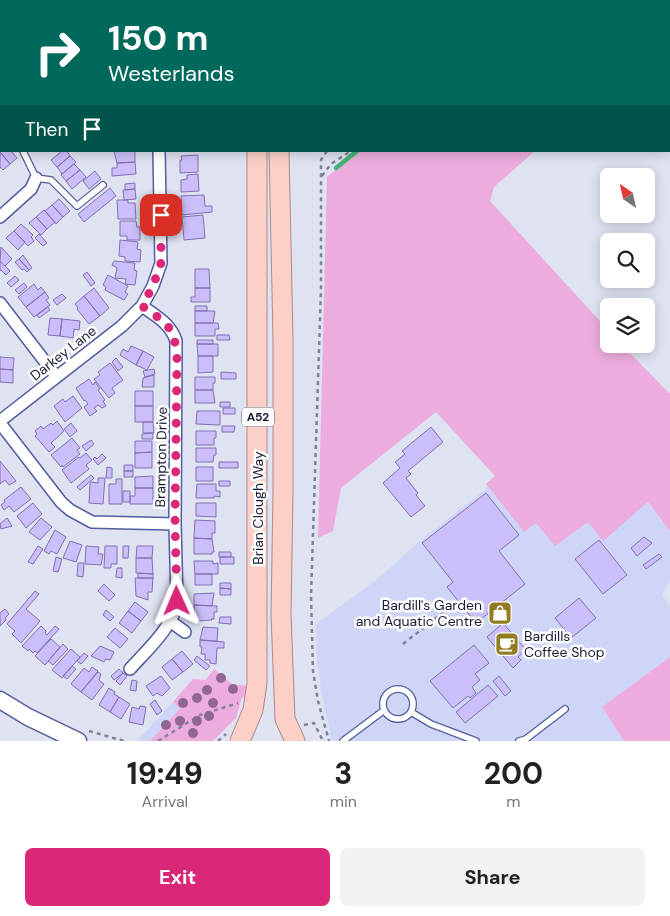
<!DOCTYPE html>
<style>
:root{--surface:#fff;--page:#f2f2f2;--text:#222;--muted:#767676;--accent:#db2777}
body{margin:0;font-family:"DM Sans",sans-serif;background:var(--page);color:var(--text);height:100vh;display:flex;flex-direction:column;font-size:19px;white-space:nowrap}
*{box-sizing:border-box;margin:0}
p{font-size:16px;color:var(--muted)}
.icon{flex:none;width:28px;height:28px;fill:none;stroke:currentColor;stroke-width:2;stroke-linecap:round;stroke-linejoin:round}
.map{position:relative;height:741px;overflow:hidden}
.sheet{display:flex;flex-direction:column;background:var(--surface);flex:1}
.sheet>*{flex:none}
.guide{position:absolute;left:0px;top:0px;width:670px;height:152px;box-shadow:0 2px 12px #0003;background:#00695c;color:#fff;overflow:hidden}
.needle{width:32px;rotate:326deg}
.tools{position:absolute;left:600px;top:168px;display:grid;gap:10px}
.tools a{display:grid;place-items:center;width:55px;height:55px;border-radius:8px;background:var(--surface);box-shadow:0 2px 12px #0003;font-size:25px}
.pin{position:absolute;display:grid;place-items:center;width:42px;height:42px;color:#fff;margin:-21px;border-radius:10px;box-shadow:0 2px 8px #0006}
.me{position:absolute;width:55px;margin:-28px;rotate:359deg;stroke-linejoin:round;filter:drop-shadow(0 0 4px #0008)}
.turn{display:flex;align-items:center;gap:18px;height:105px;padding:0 25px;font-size:22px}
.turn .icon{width:65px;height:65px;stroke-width:2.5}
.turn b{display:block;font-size:35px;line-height:42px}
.then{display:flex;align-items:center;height:48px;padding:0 25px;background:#0003;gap:10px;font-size:19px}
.eta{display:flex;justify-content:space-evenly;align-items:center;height:85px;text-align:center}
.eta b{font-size:30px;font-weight:700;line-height:35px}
.button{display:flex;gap:10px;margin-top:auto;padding:10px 25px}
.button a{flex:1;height:58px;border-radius:8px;background:var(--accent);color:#fff;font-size:20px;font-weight:700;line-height:58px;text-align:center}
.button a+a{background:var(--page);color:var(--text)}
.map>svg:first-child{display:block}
.built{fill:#ced5f6}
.green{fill:#ecadde}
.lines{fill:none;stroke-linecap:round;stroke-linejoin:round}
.stream{stroke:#47b475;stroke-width:4.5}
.building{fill:#ccbff9;stroke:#8170b4}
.service-casing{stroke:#525d9d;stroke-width:8}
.minor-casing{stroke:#525d9d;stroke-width:14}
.secondary-casing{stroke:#525d9d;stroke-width:19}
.trunk-casing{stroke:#ac8a8a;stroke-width:21}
.path{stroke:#7f8398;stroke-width:2.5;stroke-dasharray:4 4;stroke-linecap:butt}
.service{stroke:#fff;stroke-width:5.5}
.minor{stroke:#fff;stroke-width:11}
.secondary{stroke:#fff;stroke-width:16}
.trunk{stroke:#fcd0c6;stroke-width:19}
.tree{fill:#916694}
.route{stroke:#db2777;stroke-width:9;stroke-dasharray:0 16.2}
.labels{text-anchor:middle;stroke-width:5;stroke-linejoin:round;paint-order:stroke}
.shield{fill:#fff;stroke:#5d6073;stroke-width:1}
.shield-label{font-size:12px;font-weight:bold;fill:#181c37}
.street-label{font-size:14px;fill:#181c37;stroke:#fff}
.poi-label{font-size:14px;fill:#181c37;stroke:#fff;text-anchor:end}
</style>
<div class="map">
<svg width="670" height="741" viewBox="0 0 670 741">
<rect width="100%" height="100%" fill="#dfe2f1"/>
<path class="built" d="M488,487L524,531L536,523L588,522L603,540L648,502L670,531V581L662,595L670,606V657L602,707L624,741H332L321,690L317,663L316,624L379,578L415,545Z
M173,702L180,709L150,741H137Z"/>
<path class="green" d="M359,151H535L494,187L490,201L609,331V344H621L670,394V531L648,502L603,541L588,522L555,546L536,523L524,532L486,484L495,476L436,412L341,488L333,531L318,538L327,177Z
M670,657V741H624L602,707Z
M214,669L232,684L248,686L247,699L242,697L236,718L213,741H150L180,709L173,702L193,679L205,680Z"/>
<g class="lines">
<path class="stream" d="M597,1L598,0
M336,168L357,151"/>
</g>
<path class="building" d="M1,149V151H11L17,158L10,164L0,152Z
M62,151H67L70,156L57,167L51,160Z
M114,151H135V162L117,163Z
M0,152L10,164L3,170L0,167Z
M198,155V172L180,173V160H182L181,156Z
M70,156L76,162L62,174L57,167Z
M135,162L136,174L112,176V168H117V163Z
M74,164L80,170L66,181L61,175Z
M80,170L86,177L72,189L66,181Z
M95,171L101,179L89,189L83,181Z
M198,174L199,191L181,192V180L187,179V175Z
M135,183V189L125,190V184Z
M110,188L116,196L84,222L78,214Z
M135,189L136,199L124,200L123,190Z
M204,195L205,206H212V212L182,215L181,196Z
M59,199L70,211L63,217L52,205Z
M117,200H128V203H135L136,219H118Z
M52,205L63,217L56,224L45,211Z
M44,210L55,222L47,229L36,217Z
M203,215L205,238L184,240L182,217Z
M36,217L47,229L41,235L29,223Z
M120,221H136L137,227H140V240H127V236H120Z
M21,224L33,235L31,237L34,241L28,246L14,231Z
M14,231L25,242L18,250L6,238Z
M39,234L47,243L43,246L35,238Z
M120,240L138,242L137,249L141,250L140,262L125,261V257L119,256Z
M1,247L12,259L5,266L0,261Z
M23,255L32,268L29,270L19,259Z
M19,259L29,270L27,272L24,269L22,270L15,262Z
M0,261L10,271L6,275L1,270L0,271Z
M114,261L135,263L134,270L137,271L135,285L125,284L126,279L115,278L117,268L112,265Z
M195,269H209L210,288H195Z
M87,272L95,283L91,286L83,275Z
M108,275L128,286L125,292L128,294L124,300L105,290L106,287L103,285Z
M15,276L19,280L11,287L7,283Z
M24,283L27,287L19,294L15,290Z
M34,284L38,290L41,287L45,292L26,307L18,297Z
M94,288L109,308L100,316L84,296Z
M195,288H210V302H191V297H195Z
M45,292L49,298L46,300L50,305L34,317L26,307Z
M62,294L66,298L57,305L53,300Z
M84,296L100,316L89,324L77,309L78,308L75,304Z
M195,306H207V311H195Z
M48,307L50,310L39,318L37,315Z
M195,311H215L213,323H195Z
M50,318L62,319L60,336L48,335Z
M62,319L80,321L79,330L74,329L73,338L60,336Z
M195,323H218L219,329H215V336H195Z
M217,335H229L230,340H217Z
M197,340H213V344H197Z
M197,344H218V356H198Z
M131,346L143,351L136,365L120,355L123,349L128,352Z
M143,351L154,357L147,370L136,365Z
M198,356H213V372L198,373Z
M0,357L14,358L13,370L0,369Z
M116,358L123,367L118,371L112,362Z
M110,363L123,380L112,388L115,393L109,398L94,379L100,375L98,372Z
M0,369L13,370V383L0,382Z
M154,369L155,374L145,377L143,371Z
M221,372L236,373V379H221Z
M154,375V387H142L143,378Z
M195,377H215V383H213V390H195Z
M89,379L93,385L95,382L100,389L98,390L105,400L103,401L106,406L102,408L98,405L94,408L97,411L90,416L84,407L88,404L85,400L84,401L76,388Z
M195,390H213L215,403H195Z
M135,391H153V406H135Z
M73,396L82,408L65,422L54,406L63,399L65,402Z
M220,402H230V407H220Z
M135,406H153V422H135Z
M223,408H235V414H223Z
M197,411H220V425L196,424Z
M57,421L64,431L51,443L55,447L49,452L35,436L37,434L35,431L41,426L43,429L51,423L53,425Z
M143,422H153L154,433H143Z
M71,423L77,431L70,437L64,429Z
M222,426H235L234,432H222Z
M431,427L443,442L408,471L411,474L406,478L418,493L416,495L425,506L411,517L383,483L400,468L395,462L405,454L402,451Z
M196,431H216V438H214V445H196Z
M153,433V439H142V434Z
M72,438L80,448L77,450L80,454L63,467L62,465L61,467L51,455Z
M91,440L94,444L86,451L82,446Z
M135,441H152V452L135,453Z
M196,448H216V455H214L213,462H196Z
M152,452V468H135V453Z
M86,453L92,460L86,465L89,469L71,483L62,470L79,457L80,458Z
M102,454L106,458L98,465L93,459L95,457L97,459Z
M0,461L16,481L9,485L5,480L0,484Z
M219,462H238V468H219Z
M124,465H133V471H124Z
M107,467L112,468V478H106Z
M196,467H213V481H196Z
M124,471H133V477H124Z
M91,475L94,478L80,490L77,487Z
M153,476V488H135V477Z
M98,478H105L103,504L89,503L90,484L91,482L98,483Z
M116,479H122V504H109V484H116Z
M219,481H230V486H219Z
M197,484H216V491H220V497L214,496V498H196Z
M21,487L31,499L14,512L9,506L4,510L1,505L5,502L4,500Z
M135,488H153V504H130V496H135Z
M123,491H130V502H123Z
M486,493L519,535L499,551L525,584L476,623L447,587L453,582L422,543Z
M33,503L42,514L26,528L17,516Z
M196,503H216V517L196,516Z
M7,518L12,526L1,529L0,524Z
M41,518L52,527L40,540L29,532Z
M195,520L215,521V533H212V539L194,538Z
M55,530L66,537L57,554L51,551L49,554L44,551Z
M644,537L652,543L637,556L631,548Z
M194,538L212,539L214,552H212V554H194Z
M599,540L627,575L603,594L575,559Z
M70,541L82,545L76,562L63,558Z
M38,546L43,549L33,564L28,562Z
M86,546L99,547L98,554H103L101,565L85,564Z
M105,546H117V564H111V568H104Z
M123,546H129L128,558H123Z
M137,546H153L152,558H136Z
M219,552H231V557H219Z
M659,554L662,557L646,569L643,565Z
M56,557L62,559L58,572L53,571Z
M220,557H234V564H220Z
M136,558H152L153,574L136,573Z
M194,561H213V564L218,563V574H195Z
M78,563H84L83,577L77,576Z
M117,568H122V578L116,577Z
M138,573L153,574V578H138Z
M195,574H212V585H195Z
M135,578H153L152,592H148V600L136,596Z
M220,583H231V589L220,588Z
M104,584L115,595L109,601L98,591Z
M220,588L231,589V595H220Z
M35,591L39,594L26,609L40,621L21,643L12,634L15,631L7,624Z
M214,593L212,606L194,605V594Z
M579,598L596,618L571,638L555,618Z
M135,602L148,612L141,621L128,611Z
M194,605L217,606V612H214V619H211L212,620L195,621Z
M5,609L9,614L5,618L6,620L0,626V613Z
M106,610L114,617L110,621L103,615Z
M128,611L141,621L132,633L119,623Z
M220,617H231V624L219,623Z
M503,623L526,650L518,657L521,660L513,668L487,637Z
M41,626L46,631L45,633L47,635L55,626L59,629L37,653L35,651L33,653L29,649L28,651L22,646Z
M203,627L218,628L217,641L200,640Z
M115,628L128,639L120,648L107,637Z
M51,639L60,647L45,665L35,656Z
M200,640L224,642V648H217L216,664L210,663V660H205V654H201L202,647H200Z
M63,644L68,649L53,665L48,661Z
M474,645L489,663L475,674L480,680L472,687L476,693L470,698L468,696L453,708L430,681Z
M100,646L114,652L110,660L106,659L104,662L91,656Z
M71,649L80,657L62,678L52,670Z
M182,651L193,664L183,672L172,659Z
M84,653L88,656L81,664L77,661Z
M197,656L210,666L206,670L194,660Z
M172,659L183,672L172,680L162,667Z
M72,666L76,669L67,679L63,676Z
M92,667L98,671L81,692L71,684L84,668L89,672Z
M119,669L123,673L114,680L111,676Z
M98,672L101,674L99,680L104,684L92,700L81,692Z
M123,673L127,676L120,685L116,681Z
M161,676L170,688L162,696L157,693L153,696L146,686Z
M499,676L511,691L505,696L493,681Z
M132,680L137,681L136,691L130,690Z
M488,685L498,696L465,723L456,712Z
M109,688L115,692L114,694L119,697L110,712L99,705Z
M119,697L130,704L121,719L110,712Z
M155,700L162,711L157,715L150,704Z
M140,706L146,707L143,725L129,722L132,707L139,709Z"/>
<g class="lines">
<g class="service-casing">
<path id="service" d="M23,151L36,178L51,180L77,206L103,185
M383 704a15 15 0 1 1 30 0a15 15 0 1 1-30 0Z
M411,712L431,724L476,741
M343,741L383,711
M519,741L526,739L565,709"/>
</g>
<g class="minor-casing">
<path id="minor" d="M152,0V1
M22,1V0
M0,34L1,33
M0,217L31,189L36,178
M0,303L56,376
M0,421L122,326L142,306L153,286L161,263L159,151
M0,423L61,502L70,510L92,522L175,524
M170,621L185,632
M130,669C147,650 174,626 177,601L175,524L176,341C171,324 156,316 142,306"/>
</g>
<g class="secondary-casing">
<path id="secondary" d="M0,700L28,717L78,741"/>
</g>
<g class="trunk-casing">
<path id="trunk" d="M248,0V1
M271,0L272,1
M279,151L283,339V492L281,615L285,719L295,741
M240,741L253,710L257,683V151"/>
</g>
<path class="path" d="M590,1L592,0
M327,151L321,160V289L311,596L313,671L318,701L329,741
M322,176L331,164L351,151
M403,644L459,600
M304,725L314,723L323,741
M89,731L124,741
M158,741L200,715L238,703
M218,741L226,734"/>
<use href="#service" class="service"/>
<use href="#minor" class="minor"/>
<use href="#secondary" class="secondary"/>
<use href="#trunk" class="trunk"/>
</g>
<g class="tree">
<circle cx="221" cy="678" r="5"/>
<circle cx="233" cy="689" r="5"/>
<circle cx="207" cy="690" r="5"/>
<circle cx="197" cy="698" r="5"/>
<circle cx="183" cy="703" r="5"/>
<circle cx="213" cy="703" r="5"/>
<circle cx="209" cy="716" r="5"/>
<circle cx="180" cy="721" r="5"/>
<circle cx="197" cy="721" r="5"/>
<circle cx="166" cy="725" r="5"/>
<circle cx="193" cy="733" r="5"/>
</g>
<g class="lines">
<path class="route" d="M161,215V263L153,286L142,306C166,323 174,325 177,356L175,524L177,601"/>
</g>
<defs>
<g id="shop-square" transform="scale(1.25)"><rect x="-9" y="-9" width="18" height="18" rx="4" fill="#937d24" stroke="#fff"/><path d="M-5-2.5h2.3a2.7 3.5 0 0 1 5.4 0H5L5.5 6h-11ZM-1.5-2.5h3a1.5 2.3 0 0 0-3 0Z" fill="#fff"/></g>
<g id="cafe-square" transform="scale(1.25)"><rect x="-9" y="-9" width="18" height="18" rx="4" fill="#937d24" stroke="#fff"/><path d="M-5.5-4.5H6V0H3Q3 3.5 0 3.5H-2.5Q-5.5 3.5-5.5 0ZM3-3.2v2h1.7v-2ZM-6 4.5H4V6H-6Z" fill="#fff"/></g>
</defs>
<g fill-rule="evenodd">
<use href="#shop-square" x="500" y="613"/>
<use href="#cafe-square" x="507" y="644"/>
</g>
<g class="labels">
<rect class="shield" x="242" y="407.5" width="32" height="19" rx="4"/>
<g class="shield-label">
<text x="258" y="421">A52</text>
</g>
<g class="street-label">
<text transform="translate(63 353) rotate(-38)" y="5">Darkey Lane</text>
<text transform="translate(161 457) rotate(-89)" y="5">Brampton Drive</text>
<text transform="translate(258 508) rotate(-90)" y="5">Brian Clough Way</text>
</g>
<g class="poi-label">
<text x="482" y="610">Bardill's Garden<tspan x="482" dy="16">and Aquatic Centre</tspan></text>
<text x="524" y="641" text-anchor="start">Bardills<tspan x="524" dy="16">Coffee Shop</tspan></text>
</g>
</g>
</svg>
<div class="tools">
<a><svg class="needle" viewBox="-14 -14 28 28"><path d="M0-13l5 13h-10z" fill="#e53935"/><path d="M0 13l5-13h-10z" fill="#767676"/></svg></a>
<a><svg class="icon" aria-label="search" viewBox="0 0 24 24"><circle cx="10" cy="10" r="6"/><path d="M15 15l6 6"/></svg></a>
<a><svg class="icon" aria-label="layers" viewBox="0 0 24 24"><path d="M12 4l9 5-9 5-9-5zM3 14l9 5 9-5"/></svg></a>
</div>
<div class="pin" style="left:161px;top:215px;background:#d93025"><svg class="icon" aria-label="arrive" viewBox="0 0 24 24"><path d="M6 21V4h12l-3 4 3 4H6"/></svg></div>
<svg class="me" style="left:177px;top:601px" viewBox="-20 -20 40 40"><path d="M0-17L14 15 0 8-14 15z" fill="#db2777" stroke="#fff" stroke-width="4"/></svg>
<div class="guide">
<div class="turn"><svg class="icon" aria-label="right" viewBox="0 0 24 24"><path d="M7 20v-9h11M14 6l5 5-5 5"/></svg><div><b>150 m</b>Westerlands</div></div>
<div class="then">Then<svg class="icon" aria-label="arrive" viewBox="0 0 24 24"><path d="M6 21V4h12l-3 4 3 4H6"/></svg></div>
</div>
</div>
<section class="sheet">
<div class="eta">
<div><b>19:49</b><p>Arrival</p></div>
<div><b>3</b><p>min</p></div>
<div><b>200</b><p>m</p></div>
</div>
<div class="button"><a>Exit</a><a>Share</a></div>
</section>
